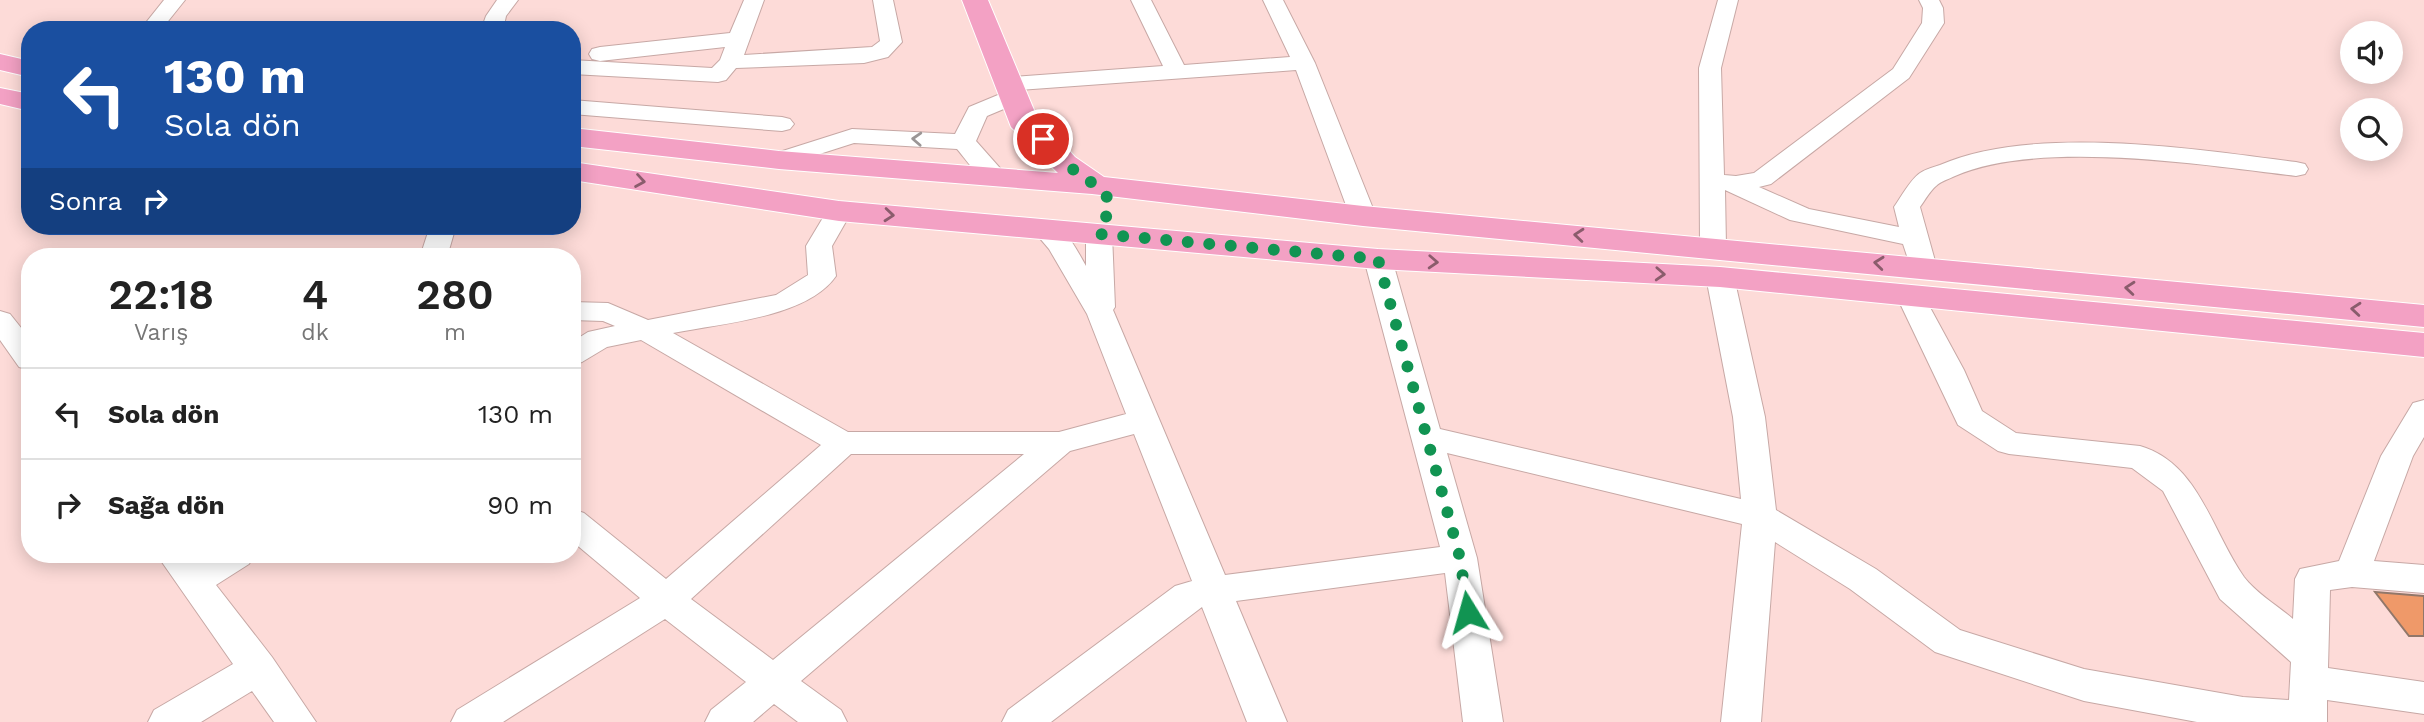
<!DOCTYPE html>
<html lang="tr">
<meta charset="utf-8">
<style>
:root{--surface:#fff;--page:#f2f2f2;--text:#222;--muted:#767676;--line:#e0e0e0}
body{margin:0;font-family:"Work Sans",sans-serif;background:var(--page);color:var(--text);height:100vh;display:flex;flex-direction:column;font-size:26px;white-space:nowrap}
*{box-sizing:border-box;margin:0}
p{font-size:23px;color:var(--muted)}
.icon{flex:none;width:38px;height:38px;fill:none;stroke:currentColor;stroke-width:2;stroke-linecap:round;stroke-linejoin:round}
.map{position:relative;flex:1;overflow:hidden}
.side{position:absolute;left:21px;top:248px;width:560px;height:315px;display:flex;flex-direction:column;background:var(--surface);border-radius:28px;box-shadow:0 4px 18px #0003}
.side>*{flex:none}
.banner{position:absolute;left:21px;top:21px;width:560px;height:214px;border-radius:28px;box-shadow:0 4px 18px #0003;background:#1a4fa0;color:#fff;overflow:hidden}
.tools{position:absolute;left:2340px;top:21px;display:grid;gap:14px}
.tools a{display:grid;place-items:center;width:63px;height:63px;border-radius:50%;background:var(--surface);box-shadow:0 4px 18px #0003;font-size:35px}
.pin{position:absolute;display:grid;place-items:center;width:60px;height:60px;color:#fff;margin:-30px;border:4px solid #fff;border-radius:50%;box-shadow:0 2px 7px #0007}
.me{position:absolute;width:77px;margin:-38px;rotate:352deg;stroke-linejoin:round;filter:drop-shadow(0 0 5px #0008)}
.turn{display:flex;align-items:center;gap:24px;height:147px;padding:0 28px;font-size:32px}
.turn .icon{width:91px;height:91px;stroke-width:2.5}
.turn b{display:block;font-size:49px;line-height:60px}
.then{display:flex;align-items:center;height:66px;padding:0 28px;background:#0003;gap:14px;font-size:26px}
.eta{display:flex;justify-content:space-evenly;align-items:center;height:119px;text-align:center}
.eta b{font-size:42px;font-weight:600;line-height:49px}
ul{padding:0;list-style:none}
li{display:flex;align-items:center;gap:21px;height:91px;padding:0 28px;border-top:2px solid var(--line)}
li div{flex:1}
li b{display:block;font-size:26px}
li em{font-style:normal}
.map>svg:first-child{display:block}
.building{fill:#ef9969;stroke:#91776a;stroke-width:2}
.lines{fill:none;stroke-linecap:round;stroke-linejoin:round}
.minor-casing{stroke:#c7a8a5;stroke-width:2}
.major-casing{stroke:#fff;stroke-width:2}
.minor{fill:#fff;fill-rule:evenodd}
.major{fill:#f3a1c4;fill-rule:evenodd}
.oneway{stroke:#9b9696}
.oneway2{stroke:#8a5c6c}
.route{stroke:#119452;stroke-width:12;stroke-dasharray:0 21.6}
</style>
<div class="map">
<svg width="2424" height="722" viewBox="0 0 2424 722">
<rect width="100%" height="100%" fill="#fddbd8"/>
<path class="building" d="M2375,592L2424,596V636H2409Z"/>
<g class="lines">
<g class="minor-casing">
<path id="minor" d="M164,0H185L161,30H140Z
M497,0H518L506,16L503,30H481L486,16Z
M744,0H764L744,55L872,47L880,41L873,0H893L902,42L888,57L864,63L736,68L726,80L718,82L572,74V60L712,68L720,60L725,47L600,61L592,59L589,54L592,49L600,47L730,33Z
M1131,0H1151L1184,65L1290,57L1263,0H1283L1315,63L1376,216L1372,222L1363,224L1354,222L1350,216L1296,70L1019,90L1026,96L1023,101L987,116L976,141L1007,176L1004,181C982,187 970,164 957,149L854,143L779,167L770,165L767,160L770,155L852,129L955,134L969,107L1010,90L1003,89L1000,84L1003,79L1011,77L1163,66Z
M1718,0H1738L1721,68L1724,175L1736,176L1754,173L1893,69L1922,23L1923,8L1919,0H1939L1943,8L1944,23L1909,78L1771,184L1759,187L1809,209L1899,227L1894,207C1901,197 1910,180 1920,173C1926,169 1934,167 1940,165C2034,124 2195,149 2296,162L2305,164L2308,169L2305,174L2296,176C2203,165 2040,139 1955,176C1949,179 1941,181 1936,186C1930,191 1925,200 1920,207L1937,268L1933,274L1923,276L1913,274L1903,244L1790,220L1725,190L1726,247L1722,253L1713,255L1704,253L1700,247L1699,68Z
M572,100L782,117L790,119L794,124L790,129L782,131L572,114Z
M839,203L848,206L852,211L832,246L836,276C807,318 721,323 673,333L848,432H1059L1126,414L1087,314L1049,249L1032,229L1036,223C1062,217 1075,247 1086,266V234L1090,228L1099,226L1108,228L1112,234L1115,307L1113,310L1225,575L1440,547L1364,259L1368,253L1378,251L1388,253L1392,259L1440,429L1741,499L1733,417L1706,277L1710,271L1720,269L1730,271L1734,277L1765,417L1776,510L1876,569L1960,630L2084,669L2243,697L2289,700L2291,662L2220,599L2163,491L2132,468L2009,454L1998,451L1958,425L1896,295L1900,289L1910,286L1920,289L1964,370L1982,411L2016,433L2140,446C2199,463 2212,532 2244,577C2256,593 2278,606 2293,619L2295,579L2300,569L2339,561L2381,456L2413,403L2424,400V437L2413,456L2374,561L2424,565V593L2352,587L2330,590L2328,668L2424,682V714L2327,700V722H2197L2084,701L1935,652L1850,589L1775,542L1761,722H1721L1742,524L1447,453L1477,558L1503,722H1463L1445,573L1236,601L1287,722H1247L1202,607L1051,722H1002L1008,710L1175,586L1192,581L1134,434L1070,451L801,681L841,710L847,722H798L774,704L753,722H705L711,710L746,682L665,619L503,722H451L457,710L640,598L572,541V509L584,513L666,579L821,445L641,340L607,347L582,362L572,365V342L588,332L615,326L603,321L572,320V302L608,303L648,320L776,295L808,275L806,246L830,206ZM851,454H1024L773,660L691,599Z
M430,226H456L447,257H420Z
M0,311L10,314L30,339V370L19,367L0,340Z
M157,555H193L198,561L209,555H254L249,564L216,585L272,657L316,722H274L252,691L201,722H148L154,710L233,664Z"/>
</g>
<g class="major-casing">
<path id="major" d="M962,0H988L1039,122L1053,133L1075,157L1104,177L1363,206L2424,305V327L1363,226L1092,194L779,169L572,146V128L779,151L1058,173L1011,127Z
M0,54L30,61V77L0,70Z
M0,88L30,94V111L0,104Z
M572,162L839,201L1378,249L1720,267L2424,333V357L1720,287L1378,269L839,221L572,180Z"/>
</g>
<use href="#minor" class="minor"/>
<use href="#major" class="major"/>
</g>
<defs><path id="oneway-chevron" d="M-2-3.5L2.5 0L-2 3.5" fill="none" stroke-width="1.6" stroke-linecap="round" stroke-linejoin="round" transform="scale(1.75)"/></defs>
<use class="oneway" href="#oneway-chevron" transform="translate(917 139) rotate(-177)"/>
<g class="oneway2">
<use href="#oneway-chevron" transform="translate(640 181) rotate(9)"/>
<use href="#oneway-chevron" transform="translate(889 215) rotate(5)"/>
<use href="#oneway-chevron" transform="translate(1579 235) rotate(-175)"/>
<use href="#oneway-chevron" transform="translate(1433 262) rotate(3)"/>
<use href="#oneway-chevron" transform="translate(1879 263) rotate(-174)"/>
<use href="#oneway-chevron" transform="translate(1660 274) rotate(3)"/>
<use href="#oneway-chevron" transform="translate(2130 288) rotate(-175)"/>
<use href="#oneway-chevron" transform="translate(2356 309) rotate(-175)"/>
</g>
<g class="lines">
<path class="route" d="M1043,139L1064,163L1095,185L1109,199L1110,207L1099,234L1378,259L1460,558L1468,612"/>
</g>
</svg>
<div class="tools">
<a><svg class="icon" aria-label="sound" viewBox="0 0 24 24"><path d="M4 9h4l5-4v14l-5-4H4zM17 9q2 3 0 6"/></svg></a>
<a><svg class="icon" aria-label="search" viewBox="0 0 24 24"><circle cx="10" cy="10" r="6"/><path d="M15 15l6 6"/></svg></a>
</div>
<div class="pin" style="left:1043px;top:139px;background:#d93025"><svg class="icon" aria-label="arrive" viewBox="0 0 24 24"><path d="M6 21V4h12l-3 4 3 4H6"/></svg></div>
<svg class="me" style="left:1468px;top:612px" viewBox="-20 -20 40 40"><path d="M0-17L14 15 0 8-14 15z" fill="#119452" stroke="#fff" stroke-width="4"/></svg>
<div class="banner">
<div class="turn"><svg class="icon" aria-label="left" viewBox="0 0 24 24"><path d="M17 20v-9H6M10 6l-5 5 5 5"/></svg><div><b>130 m</b>Sola dön</div></div>
<div class="then">Sonra<svg class="icon" aria-label="right" viewBox="0 0 24 24"><path d="M7 20v-9h11M14 6l5 5-5 5"/></svg></div>
</div>
<section class="side">
<div class="eta">
<div><b>22:18</b><p>Varış</p></div>
<div><b>4</b><p>dk</p></div>
<div><b>280</b><p>m</p></div>
</div>
<ul>
<li><svg class="icon" aria-label="left" viewBox="0 0 24 24"><path d="M17 20v-9H6M10 6l-5 5 5 5"/></svg><div><b>Sola dön</b></div><em>130 m</em></li>
<li><svg class="icon" aria-label="right" viewBox="0 0 24 24"><path d="M7 20v-9h11M14 6l5 5-5 5"/></svg><div><b>Sağa dön</b></div><em>90 m</em></li>
</ul>
</section>
</div>
